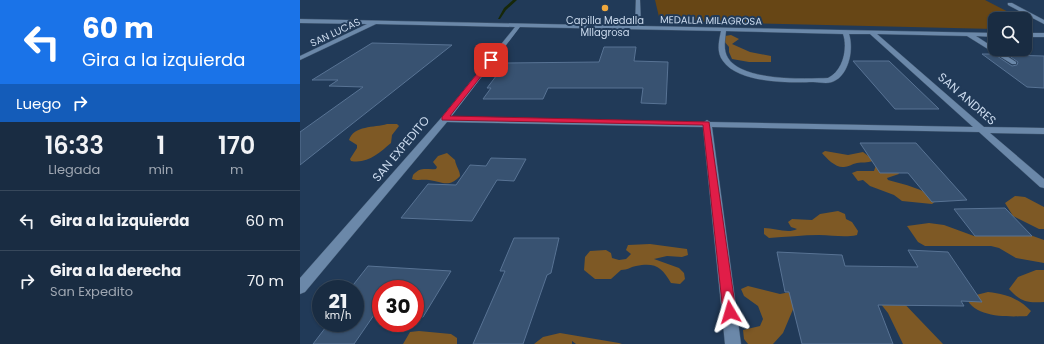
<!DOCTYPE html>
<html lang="es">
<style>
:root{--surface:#192c42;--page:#26384d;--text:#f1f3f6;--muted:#9fa7b2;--line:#37485b}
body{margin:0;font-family:Poppins,sans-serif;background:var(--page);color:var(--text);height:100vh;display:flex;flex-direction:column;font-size:15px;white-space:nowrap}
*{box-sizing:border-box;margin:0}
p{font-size:13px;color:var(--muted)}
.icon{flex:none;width:22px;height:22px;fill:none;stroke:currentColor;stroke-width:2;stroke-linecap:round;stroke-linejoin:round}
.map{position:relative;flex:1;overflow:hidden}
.drawer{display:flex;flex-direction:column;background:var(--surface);width:300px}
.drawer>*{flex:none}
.hud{background:#1a73e8;color:#fff;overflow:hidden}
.buttons{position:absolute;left:688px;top:12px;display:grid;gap:8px}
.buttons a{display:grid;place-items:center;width:44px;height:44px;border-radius:8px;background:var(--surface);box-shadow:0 1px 3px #0004,0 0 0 1px var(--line);font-size:20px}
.speed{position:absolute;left:12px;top:280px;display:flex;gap:8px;font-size:20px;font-weight:700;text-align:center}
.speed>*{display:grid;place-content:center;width:52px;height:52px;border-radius:50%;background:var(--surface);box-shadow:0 1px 3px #0004,0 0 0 1px var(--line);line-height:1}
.speed small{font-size:10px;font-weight:400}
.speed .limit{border:6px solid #d22;background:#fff;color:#111}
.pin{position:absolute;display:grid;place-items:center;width:34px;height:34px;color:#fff;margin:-17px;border-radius:8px;box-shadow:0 2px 6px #0006}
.me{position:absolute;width:44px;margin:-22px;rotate:353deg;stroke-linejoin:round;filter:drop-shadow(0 0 3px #0008)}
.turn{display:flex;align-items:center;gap:14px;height:84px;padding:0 16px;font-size:18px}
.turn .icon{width:52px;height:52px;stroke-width:2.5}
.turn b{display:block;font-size:28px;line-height:34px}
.then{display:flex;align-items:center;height:38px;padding:0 16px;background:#0003;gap:8px;font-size:15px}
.eta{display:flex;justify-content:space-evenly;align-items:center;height:68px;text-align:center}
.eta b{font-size:24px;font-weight:600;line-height:28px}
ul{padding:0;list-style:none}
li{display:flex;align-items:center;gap:12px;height:60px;padding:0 16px;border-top:1px solid var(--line)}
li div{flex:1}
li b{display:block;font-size:15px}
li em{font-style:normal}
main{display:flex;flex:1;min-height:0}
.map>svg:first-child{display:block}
.green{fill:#674615}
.forest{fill:#7e5925}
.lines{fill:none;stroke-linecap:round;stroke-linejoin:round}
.stream{fill:#172809;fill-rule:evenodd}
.building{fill:#385271;stroke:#587394}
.minor-casing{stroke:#3f556e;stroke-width:1}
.minor{fill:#6b88a9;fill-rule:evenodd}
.route{fill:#e11d48;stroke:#92132f}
.poi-dot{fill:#eea73d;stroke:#213a58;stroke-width:1.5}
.labels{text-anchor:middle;stroke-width:4;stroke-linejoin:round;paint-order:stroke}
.far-poi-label{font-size:10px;fill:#cbdaed;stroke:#213a58}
.far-street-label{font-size:10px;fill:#cbdaed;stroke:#213a58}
.street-label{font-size:12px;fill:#cbdaed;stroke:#213a58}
</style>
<main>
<section class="drawer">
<div class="hud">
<div class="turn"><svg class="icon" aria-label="left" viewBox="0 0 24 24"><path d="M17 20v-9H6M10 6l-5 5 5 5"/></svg><div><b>60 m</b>Gira a la izquierda</div></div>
<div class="then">Luego<svg class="icon" aria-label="right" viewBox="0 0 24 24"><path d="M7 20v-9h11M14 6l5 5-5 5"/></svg></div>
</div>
<div class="eta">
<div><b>16:33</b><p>Llegada</p></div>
<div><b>1</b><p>min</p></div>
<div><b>170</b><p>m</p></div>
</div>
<ul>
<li><svg class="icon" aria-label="left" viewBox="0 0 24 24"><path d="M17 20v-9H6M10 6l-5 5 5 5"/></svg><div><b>Gira a la izquierda</b></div><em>60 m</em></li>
<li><svg class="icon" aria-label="right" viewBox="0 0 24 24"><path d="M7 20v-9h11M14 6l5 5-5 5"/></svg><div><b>Gira a la derecha</b><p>San Expedito</p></div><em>70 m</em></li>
</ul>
</section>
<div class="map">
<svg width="744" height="344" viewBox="0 0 744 344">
<rect width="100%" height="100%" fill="#213a58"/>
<path class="green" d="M355,0H685L722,19H695V29L360,21Z"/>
<path class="forest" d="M431,35L439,39L432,44L450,52L471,56V62H449L432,59L429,52V47L424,41L425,36Z
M87,124H97L99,126L92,135L91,143C79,153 68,164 51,161L50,159L57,148V145L49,140C54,125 74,128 87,124Z
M525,151L548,155L563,152L571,158L573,161C567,163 562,162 557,163C552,164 548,167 544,167C536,168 527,159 522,153Z
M147,153L155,160C156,167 160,170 160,176C149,188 143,182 129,180C123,179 118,181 112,179L113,175C121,166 126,170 136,169L137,167L133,162L138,156Z
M576,165L595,166L599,174L587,178L588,180C605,185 623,188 637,200L632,204L602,201L594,195L570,186L563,180L558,181L552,173L557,171H574Z
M715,196L725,197L744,207V229H739L713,216L705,203Z
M538,211L545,214L546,219L552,222L558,231L557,235C544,238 533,235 519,235C503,235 486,237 469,238L464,234V228C475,228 488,234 497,229L491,227L488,222L492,219L512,220L520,214Z
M629,223L644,225L674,236L730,235L744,240V263L716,258L699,248L691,246H625L618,242L607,226Z
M350,244L387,249L388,255L382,257L367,256L354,259L379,268L384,273L385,279L380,284L371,283C362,267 355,262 336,266C330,267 328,270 321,270L311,279H295L284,270L285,257L290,251L306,250L311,253L312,258L319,260L326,259L331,254L326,250L328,245Z
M736,270H744V302C727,303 721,302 709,289L718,277Z
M448,286L480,294L495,291L597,296L643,344H603L588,313L580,303L494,307L483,333L473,344H448L444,339L443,330L460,326L463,319L458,306L444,296L441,289Z
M688,292C706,294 718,298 731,311L727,316C709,317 670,318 666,295H676Z
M119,331L151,334L157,338V344H103L110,332Z
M260,333L319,343L322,344H276L272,341V344H234L243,337Z"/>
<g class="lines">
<path class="stream" d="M213,0H217L206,10L200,19H198L204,8Z"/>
</g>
<path class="building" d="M72,43L152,45L0,165V132L63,87L29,86L38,80H12Z
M304,47H336L334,61L368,62L366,104L341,103L343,88H248L243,99H183L191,88H187L206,63L299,62Z
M682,54H694L712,66L717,65L718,62L708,55L744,56V88L727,87Z
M553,61H589L639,109H595Z
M560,143H616L667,200L632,202L608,173H580Z
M191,158L226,159L214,181L197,180L172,221L101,218L128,184L156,185L170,165L186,166Z
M705,208L732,236H675L654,209Z
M214,238H259L251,273L247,275L223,344H173L205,271H200Z
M608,250L648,252L682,302L661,301L664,306L578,305L593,344H502L489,292H485L477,252L542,255L545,266L618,267Z
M68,266L151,271L123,317H115V289H81V315H74L54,344H13L29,323H55L56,289H50Z"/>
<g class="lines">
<g class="minor-casing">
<path id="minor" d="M336,0H340L341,26L695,33V37L676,36L716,62V64H712L667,36L577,34L684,127L744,128V134L690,133L744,179V188L740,187L679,132L412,127L441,344H425L403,127L147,122L5,292L0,294V278L142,117L215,27L76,24L0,60V56L67,24L0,23V19L335,26ZM220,27L421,31C419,41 416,52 423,61C438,83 489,83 513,82C519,82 526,84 532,82C549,76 554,49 549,34H570L673,127L410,122L407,120L404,122L151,117ZM426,31L543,34C548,48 543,71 528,78C504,79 442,81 428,58C423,50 425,40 426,31Z
M708,3H712L744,20V24L708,5Z
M725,33H744V37H725Z"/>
</g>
<use href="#minor" class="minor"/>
</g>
<path class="route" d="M191,58L194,60L193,61L150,116L409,122L436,312L434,317L430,318L425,317L423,312L403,125L142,120V117L189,59Z"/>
<circle class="poi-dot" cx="305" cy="8" r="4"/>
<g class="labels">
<g class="far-poi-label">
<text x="305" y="24">Capilla Medalla<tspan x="305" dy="12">MIlagrosa</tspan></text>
</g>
<g class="far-street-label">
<text transform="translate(411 20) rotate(1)" y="4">MEDALLA MILAGROSA</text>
<text transform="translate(35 32) rotate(-25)" y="4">SAN LUCAS</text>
</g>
<g class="street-label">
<text transform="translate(667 99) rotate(41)" y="4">SAN ANDRES</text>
<text transform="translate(101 149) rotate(-50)" y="4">SAN EXPEDITO</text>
</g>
</g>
</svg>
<div class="buttons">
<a><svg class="icon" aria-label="search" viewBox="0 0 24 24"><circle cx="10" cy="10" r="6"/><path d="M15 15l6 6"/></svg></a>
</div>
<div class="speed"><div>21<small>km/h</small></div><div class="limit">30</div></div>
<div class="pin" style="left:191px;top:60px;background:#d93025"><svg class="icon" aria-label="arrive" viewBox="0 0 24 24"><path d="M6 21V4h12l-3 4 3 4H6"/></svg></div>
<svg class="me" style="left:430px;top:312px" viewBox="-20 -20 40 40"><path d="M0-17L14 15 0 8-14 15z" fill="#e11d48" stroke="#fff" stroke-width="4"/></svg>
</div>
</main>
